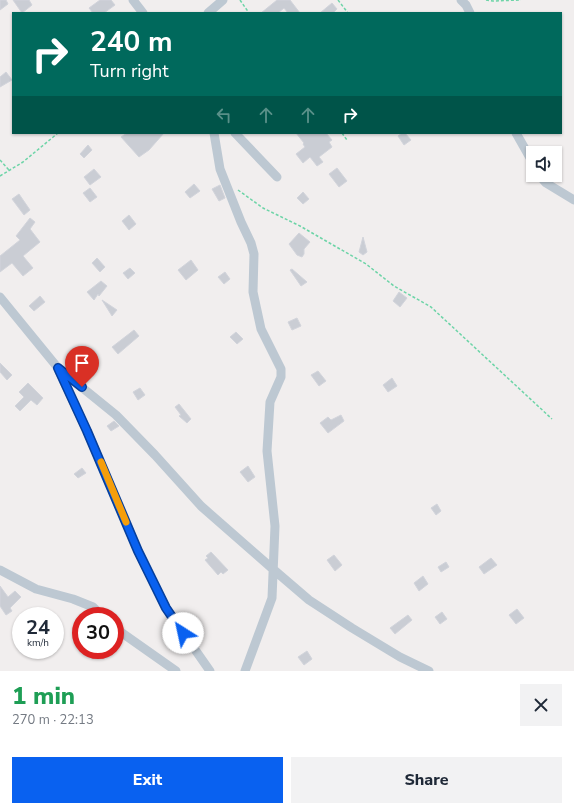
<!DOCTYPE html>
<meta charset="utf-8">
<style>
:root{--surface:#fff;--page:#f2f2f3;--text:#1f2937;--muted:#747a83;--accent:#0961f0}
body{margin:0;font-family:"Nunito Sans",sans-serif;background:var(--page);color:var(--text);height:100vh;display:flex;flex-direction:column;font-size:15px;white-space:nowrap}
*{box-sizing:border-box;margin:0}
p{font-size:13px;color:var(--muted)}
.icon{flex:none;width:22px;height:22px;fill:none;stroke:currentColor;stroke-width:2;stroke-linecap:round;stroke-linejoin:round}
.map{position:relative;height:671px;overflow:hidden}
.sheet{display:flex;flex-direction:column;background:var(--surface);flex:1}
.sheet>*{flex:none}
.banner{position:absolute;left:12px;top:12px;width:550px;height:122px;border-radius:0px;box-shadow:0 1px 3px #0004;background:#00695c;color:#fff;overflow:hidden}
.fabs{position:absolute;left:526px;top:146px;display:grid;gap:8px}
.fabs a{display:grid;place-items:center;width:36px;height:36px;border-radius:0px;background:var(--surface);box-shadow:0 1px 3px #0004;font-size:20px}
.speed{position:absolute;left:12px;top:607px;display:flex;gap:8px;font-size:20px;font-weight:700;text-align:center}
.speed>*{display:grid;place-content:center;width:52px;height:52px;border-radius:50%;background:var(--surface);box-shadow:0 1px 3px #0004;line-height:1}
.speed small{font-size:10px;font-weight:400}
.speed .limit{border:6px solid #d22;background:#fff;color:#111}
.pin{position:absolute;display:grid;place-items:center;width:34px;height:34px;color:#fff;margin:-41px -17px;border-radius:50% 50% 50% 0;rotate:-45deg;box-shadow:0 0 4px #0007}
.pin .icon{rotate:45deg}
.me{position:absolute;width:44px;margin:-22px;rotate:325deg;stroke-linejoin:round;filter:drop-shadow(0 0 3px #0008)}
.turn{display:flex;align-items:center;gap:14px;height:84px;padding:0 12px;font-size:18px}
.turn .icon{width:52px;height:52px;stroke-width:2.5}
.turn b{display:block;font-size:28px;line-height:34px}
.lanes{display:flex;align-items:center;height:38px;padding:0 12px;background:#0003;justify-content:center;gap:20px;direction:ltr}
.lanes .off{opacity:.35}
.round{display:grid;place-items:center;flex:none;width:42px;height:42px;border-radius:0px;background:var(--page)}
.summary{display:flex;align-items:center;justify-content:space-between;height:68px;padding:0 12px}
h1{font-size:24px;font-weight:800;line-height:30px;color:#1e9e55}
.cta{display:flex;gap:8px;margin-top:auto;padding:8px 12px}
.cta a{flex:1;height:46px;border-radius:0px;background:var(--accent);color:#fff;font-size:16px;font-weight:800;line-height:46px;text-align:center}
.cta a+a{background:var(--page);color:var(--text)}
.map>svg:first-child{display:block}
.building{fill:#cacdd4;stroke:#d2d4db}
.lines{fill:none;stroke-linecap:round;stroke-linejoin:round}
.path{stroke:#6dd4a7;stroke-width:1.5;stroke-dasharray:3 2;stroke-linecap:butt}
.minor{stroke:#bdc8d2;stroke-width:9}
.route-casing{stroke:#063f9c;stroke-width:10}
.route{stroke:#0961f0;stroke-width:7}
.slow{stroke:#f59e0b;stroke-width:7}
</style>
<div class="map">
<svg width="574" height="671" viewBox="0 0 574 671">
<rect width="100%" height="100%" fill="#f1eeee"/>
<path class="building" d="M0,0H6L8,4L0,10Z
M13,0H29L32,5L22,13Z
M100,0H111L115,5L104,13H93L89,8Z
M277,0H290L300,13H288L284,8L278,13H261Z
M332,3L337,9L333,13H320Z
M6,72L12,80L0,87V77Z
M127,133H164L149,150L139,157L121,137Z
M296,133H326L332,140L329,142L332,147L319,157L323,162L317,166L310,157L303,163L296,154L305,147L303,144L304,143Z
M402,133H405L411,140L404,145L398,136Z
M88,145L92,150L84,158L80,154Z
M337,168L347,181L339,187L329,174Z
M94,169L101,177L90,185L84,177Z
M194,184L200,191L190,198L185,192Z
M220,185L225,198L219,201L212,189Z
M90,188L97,197L90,202L83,193Z
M303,192L309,199L303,204L297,198Z
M19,194L30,210L24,215L12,199Z
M129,215L136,224L129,230L122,221Z
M30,218L35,222L30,229L40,242L23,256L33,268L23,276L12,263L0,272V256L20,240L16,236Z
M299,233L310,242L304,249V254L302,257L297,255L289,244Z
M363,237L367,252L363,255L359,252Z
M97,258L105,267L100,272L92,263Z
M191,260L198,270L186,280L178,270Z
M130,268L135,273L128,279L123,273Z
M292,269L307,282L301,286L290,270Z
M225,272L230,279L224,284L218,277Z
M101,281L107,286L99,296L98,294L94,300L87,292Z
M399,292L407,298L400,307L393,301Z
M40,296L45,302L34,311L29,306Z
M102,300L117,310L112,316Z
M297,318L301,326L292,330L288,322Z
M134,330L139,336L118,354L112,347Z
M236,332L243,339L237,344L230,337Z
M0,363L12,375L7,380L0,372Z
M318,371L326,381L319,386L311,375Z
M392,378L397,386L388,392L383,385Z
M28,383L43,398L37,405L31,400L20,411L15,406L24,397L19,392Z
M140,388L145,395L138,400L133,392Z
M179,404L191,419L187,423L179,416L181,415L175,407Z
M341,415L344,421L328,433L320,423L328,417L331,420Z
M114,421L119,426L111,431L107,426Z
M248,466L255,477L248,482L240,472Z
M82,468L86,473L78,478L74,474Z
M437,504L441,511L436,515L431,508Z
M211,552L228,570L223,574L221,572L218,575L205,560L208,558L206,556Z
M334,555L342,565L335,571L327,560Z
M491,558L497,565L484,574L479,567Z
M446,562L449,567L441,572L438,567Z
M423,576L428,584L419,591L414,583Z
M0,586L8,597L15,591L21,597L10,608L12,611L6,615L0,606Z
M517,609L524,618L516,624L509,615Z
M442,612L447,619L440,624L435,617Z
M408,615L412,620L395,634L390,628Z
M307,651L312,659L304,665L298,657Z"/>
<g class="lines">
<path class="path" d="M240,0L249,13
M338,0L348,13
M486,0L493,1L521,0
M342,133L347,140
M0,160L9,170
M0,176L23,162L58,133
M238,190L263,208L300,226L366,264L394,286L431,307L552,419"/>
<path class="minor" d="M133,0L143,13
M461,0L466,5L470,13
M208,13L223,0
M214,133L220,169L241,222L251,243L254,254L253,292L261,329L281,369V377L270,402L267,451L275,526L272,598L245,671
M235,133L277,177
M516,133L533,163
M539,175L546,183L574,200
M0,297L58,368L116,415L155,455L201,506L274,570L309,600L352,628L400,657L429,671
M59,371L87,431L138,551L166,608L210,671
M0,570L36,589L73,599L93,607L102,616
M115,628L176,671"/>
</g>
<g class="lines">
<g class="route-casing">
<path id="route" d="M82,387L58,368L87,431L138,551L166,608L183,633"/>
</g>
<use href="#route" class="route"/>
<path class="slow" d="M101,462L126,522"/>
</g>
</svg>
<div class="fabs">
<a><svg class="icon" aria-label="sound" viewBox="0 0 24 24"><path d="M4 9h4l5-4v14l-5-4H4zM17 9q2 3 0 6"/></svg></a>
</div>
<div class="speed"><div>24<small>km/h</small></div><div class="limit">30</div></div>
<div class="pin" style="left:82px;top:387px;background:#d93025"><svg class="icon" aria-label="arrive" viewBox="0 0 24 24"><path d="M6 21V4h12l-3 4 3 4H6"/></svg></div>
<svg class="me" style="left:183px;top:633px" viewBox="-20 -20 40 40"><circle r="19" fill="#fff"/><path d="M0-13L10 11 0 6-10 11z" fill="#0961f0"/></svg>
<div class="banner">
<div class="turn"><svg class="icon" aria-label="right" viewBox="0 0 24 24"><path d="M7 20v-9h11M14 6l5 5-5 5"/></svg><div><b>240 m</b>Turn right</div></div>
<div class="lanes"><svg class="icon off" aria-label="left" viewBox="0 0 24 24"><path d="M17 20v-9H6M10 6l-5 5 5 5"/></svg><svg class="icon off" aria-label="ahead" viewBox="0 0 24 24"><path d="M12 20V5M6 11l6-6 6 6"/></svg><svg class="icon off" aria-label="ahead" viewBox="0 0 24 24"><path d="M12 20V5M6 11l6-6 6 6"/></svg><svg class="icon" aria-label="right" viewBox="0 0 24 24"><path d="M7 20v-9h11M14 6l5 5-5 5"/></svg></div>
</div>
</div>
<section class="sheet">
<div class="summary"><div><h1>1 min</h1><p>270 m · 22:13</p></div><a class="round"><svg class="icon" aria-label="close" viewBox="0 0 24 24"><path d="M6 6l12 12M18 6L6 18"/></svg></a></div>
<div class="cta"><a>Exit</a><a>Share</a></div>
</section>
